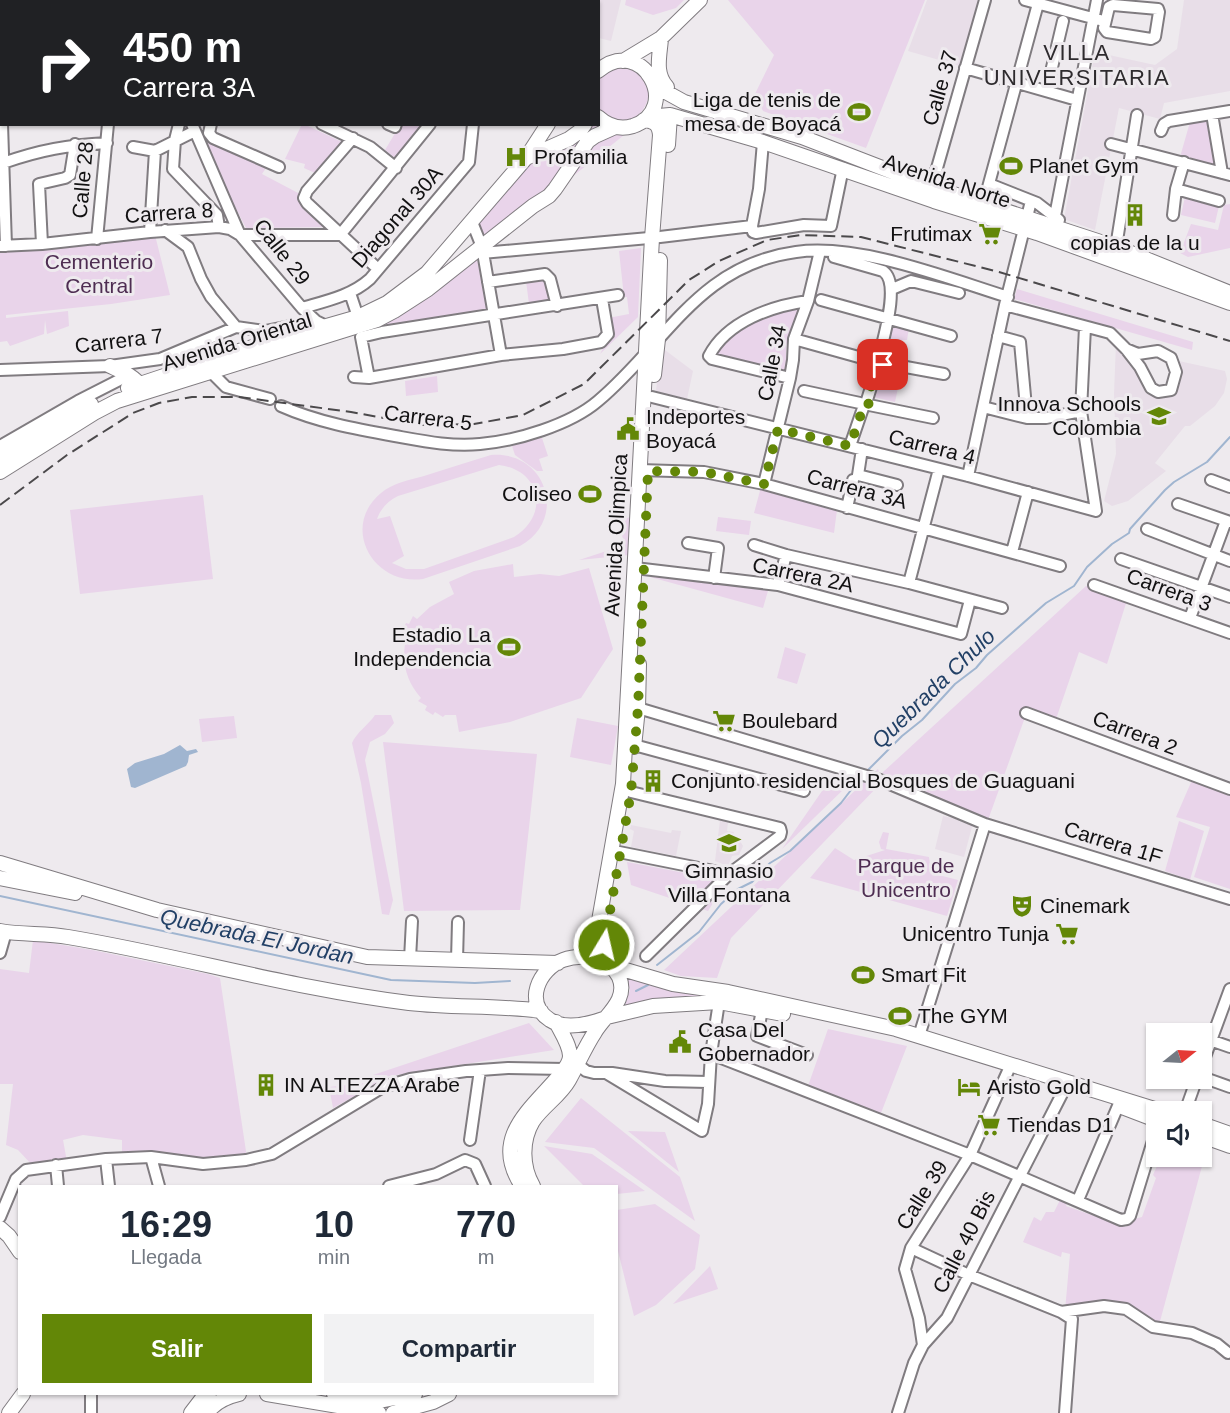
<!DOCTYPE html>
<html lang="es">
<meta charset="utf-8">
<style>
:root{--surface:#fff;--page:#f2f2f3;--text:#1f2937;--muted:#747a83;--accent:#638707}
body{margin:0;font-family:Arial,sans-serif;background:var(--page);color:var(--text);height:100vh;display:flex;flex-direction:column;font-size:22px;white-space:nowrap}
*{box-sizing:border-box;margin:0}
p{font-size:20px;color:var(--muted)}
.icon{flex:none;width:33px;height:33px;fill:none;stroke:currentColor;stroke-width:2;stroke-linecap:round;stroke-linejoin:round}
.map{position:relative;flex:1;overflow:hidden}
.panel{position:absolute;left:18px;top:1185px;width:600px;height:210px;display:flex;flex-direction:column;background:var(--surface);border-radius:0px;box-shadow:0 2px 4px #0004}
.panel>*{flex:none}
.banner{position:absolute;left:0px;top:0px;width:600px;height:126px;box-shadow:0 2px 4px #0004;background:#202124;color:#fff;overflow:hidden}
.needle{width:39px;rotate:72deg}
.tools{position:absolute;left:1146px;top:1023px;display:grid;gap:12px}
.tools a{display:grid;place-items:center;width:66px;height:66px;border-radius:0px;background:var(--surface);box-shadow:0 2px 4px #0004;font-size:30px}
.pin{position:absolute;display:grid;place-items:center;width:51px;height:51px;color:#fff;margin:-26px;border-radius:12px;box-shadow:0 3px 9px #0006}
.me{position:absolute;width:66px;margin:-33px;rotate:9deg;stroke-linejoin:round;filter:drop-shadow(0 0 4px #0008)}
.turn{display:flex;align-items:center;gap:21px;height:126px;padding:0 24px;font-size:27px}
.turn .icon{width:78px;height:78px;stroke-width:2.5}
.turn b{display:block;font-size:42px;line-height:51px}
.eta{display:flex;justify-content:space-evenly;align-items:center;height:102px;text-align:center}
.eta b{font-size:36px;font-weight:600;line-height:42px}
.primary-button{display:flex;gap:12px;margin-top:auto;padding:12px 24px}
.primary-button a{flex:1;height:69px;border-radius:0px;background:var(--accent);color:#fff;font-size:24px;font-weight:600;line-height:69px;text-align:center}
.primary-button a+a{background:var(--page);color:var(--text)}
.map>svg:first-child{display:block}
.built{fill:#e8dee8}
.green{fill:#e9d4ea;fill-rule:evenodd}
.water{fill:#a0b5d0}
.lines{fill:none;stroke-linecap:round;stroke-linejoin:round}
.stream{stroke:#a0b5d0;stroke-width:2}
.minor-casing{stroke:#807c80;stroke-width:14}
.major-casing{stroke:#807c80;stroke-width:16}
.minor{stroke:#fff;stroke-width:10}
.major{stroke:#fff;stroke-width:14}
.rail{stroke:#4b494b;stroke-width:2;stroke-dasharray:12 6;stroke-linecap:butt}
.route{stroke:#638707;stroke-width:10;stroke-dasharray:0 18}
.labels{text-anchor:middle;stroke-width:6;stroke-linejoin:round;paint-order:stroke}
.street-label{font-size:21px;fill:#121112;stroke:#eeeaee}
.poi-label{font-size:21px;fill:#121112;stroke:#eeeaee;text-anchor:start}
.park-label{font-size:21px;fill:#4e2d52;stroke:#eeeaee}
.neighbourhood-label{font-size:22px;letter-spacing:1.5px;fill:#2e2b2e;stroke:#eeeaee}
.water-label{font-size:22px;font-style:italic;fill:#224066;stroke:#eeeaee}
</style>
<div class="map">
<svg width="1230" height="1413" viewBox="0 0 1230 1413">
<rect width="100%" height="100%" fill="#eeeaee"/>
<path class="built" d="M529,0H621L611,41L599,38L598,2Z
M927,0H980L960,66L908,51Z
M1184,0H1230V91L1164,103L1160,119L1119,108L1095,230L1064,219L1095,52L1155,65L1177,49Z
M1116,343L1148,386L1173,391L1174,360L1225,371L1227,379L1224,393L1215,406L1190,426H1185L1155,463L1166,471L1128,501L1112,506L1104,501L1116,454L1114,394Z
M661,347L693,371L687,399L656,391Z
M943,816L973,823L964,857L935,849Z
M720,820L728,822L727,831L734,832L732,839H739L743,846L739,855L732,856L728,866L715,861Z
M631,825L671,833L672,830L681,831L676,856L631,847L634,831L630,829Z"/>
<path class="green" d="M626,0H684L676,8L653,15L625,5Z
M728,0H925L866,148L763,111L755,94L774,55Z
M623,64C629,68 640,71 643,77C657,95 642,122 620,122C612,122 605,116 598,112V74Z
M1210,118L1218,168L1180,157L1190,122Z
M302,124L306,125L342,142L315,173L304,168L305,164L285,159Z
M598,124L603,127L546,194L484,242L476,225L530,160L588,125Z
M400,125H424L395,158L385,150Z
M629,131L572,177L570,176L598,136Z
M199,137L266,168L262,174L300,194L329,227L246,228Z
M1185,197L1219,206L1215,223L1181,215Z
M1230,204V248L1188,257L1180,253L1191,224L1218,230L1224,205Z
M155,235L170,295L111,304L6,315V318L68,311L69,326L47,334L45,320L44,334L10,346L7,341L0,342V252L76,246Z
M641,248L638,317L600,354L606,343L608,318L629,314L627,297H624L619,251Z
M477,259L487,310L376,327L426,299Z
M540,278L546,279L550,299L548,301L529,304L526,281Z
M1017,289L1193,342L1192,350L1014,299Z
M801,307L786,345V371L715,355C732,324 770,313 801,307Z
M896,323L909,328L907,340H901L900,346L907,347L903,361L888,358L884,352L891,326Z
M887,366L902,370L899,382H897L896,388H898L895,402L873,397L879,370Z
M437,376L438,392L406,396L405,381Z
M541,435L548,456L539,459L543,471H537L515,455L512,446Z
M491,455C546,450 569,519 520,546L423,579C373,586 340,527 381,493C393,483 409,480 424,476C446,469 468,462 491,455ZM499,465C541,470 550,515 514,537L424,569H406L392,563L404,556L390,516L377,519C381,508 388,501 398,496Z
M761,487L837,510L834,533L754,513Z
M203,495L213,579L80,594L70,510Z
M624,514L625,519L630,517L629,555L579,560L625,545L616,517Z
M718,517L751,521L749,535L716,531Z
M513,564L514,577L540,574L559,576L589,568L613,649L581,698L510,722L459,732L456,715H445L443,717L435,712L433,715L425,710L427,706L418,701L421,698C407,682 402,665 405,644L401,642L404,634L401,633L406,623L409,624L413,616L417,619L430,607L454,594L449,582L474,571Z
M652,573L770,584L763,608L650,577Z
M1086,586L1127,600L1107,664L1079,652L1056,719L1028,709L988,820L882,773Z
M785,647L806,654L797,684L777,678Z
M375,715H391L394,723L385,734L370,742L365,760L393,900L389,915L382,914L361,783L352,743C356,733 369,724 375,715Z
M234,716L237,738L202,742L199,719Z
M577,718L618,726L611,765L570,757Z
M383,742L537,754L520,910L404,911Z
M878,769L882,782L731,938L717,978L681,976L664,970Z
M831,778L847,786L782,849Z
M1192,780L1230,794V889L1194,877L1210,827L1176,817Z
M1179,821L1204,831L1190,880L1165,871Z
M883,832L889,833L886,849L929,857L931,873L958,880L947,916L810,878L835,848L854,860L885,850L881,849L879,842Z
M627,862L727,881L708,911L631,885Z
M33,940L92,950L208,974L220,978L247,1158L207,1161L122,1154V1140L83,1135L63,1140L67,1162L34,1167L18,1150L6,1145L13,1084H0V969L29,973Z
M625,972L709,991V997L653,1000L624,1007L630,990Z
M529,1023L554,1050L352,1082Z
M828,1029L907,1046L881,1113L808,1086Z
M382,1081L333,1108L329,1087Z
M581,1098L680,1177L695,1221L594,1148L545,1142Z
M628,1131L665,1132L679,1172Z
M1202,1141L1208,1144L1159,1325L1134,1311H1065L1070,1254L1062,1252L1061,1257L1023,1242L1034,1217L1041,1221L1046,1212H1054L1061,1198L1068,1200L1066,1206L1126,1227L1131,1220L1142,1217L1156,1178L1153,1175L1161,1157L1202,1156Z
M544,1146L592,1154L645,1191L617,1194L616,1186H584Z
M655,1204L700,1235L695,1269L656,1305L634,1316L617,1247V1210Z
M710,1266L718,1289L673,1304Z"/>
<path class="water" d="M180,745L187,751L196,749L198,752L189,755L188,762L186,766L135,788L131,787L127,769L135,763L164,754Z"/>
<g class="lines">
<path class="stream" d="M867,771L902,736L922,720L955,684L976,668L987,655L1046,603L1074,586L1087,567L1112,544L1129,533L1130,529L1165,490L1174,482L1207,462L1230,437
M0,896L391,980L475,983L510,981
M657,965L699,932L721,904L738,889L752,882L770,863L790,851L841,803L861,777
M636,991L648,985"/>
<g class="minor-casing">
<path id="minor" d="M1025,0L1100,20
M143,2V0
M1113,5L1158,9L1159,12L1155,37L1151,39L1107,32L1104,28L1109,7Z
M965,68L1077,100
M1049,80L1063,21
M0,95L2,103
M1212,114L1222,173
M2,124L6,246
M179,124L175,140L173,169L217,215L219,227
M192,124L240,235L302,308L316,321L326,326
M211,124L209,133L213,138L279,167
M322,124L370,147L396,168
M388,124L395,127L396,124
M1161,131L1164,124L1169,121L1230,111
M353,138L307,191L304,198L307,203L378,269
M763,142L759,189L752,226L753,232L756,233L804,225L831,226L843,168
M1111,144L1230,175
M133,147L155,151L195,131
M3,163C40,150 68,145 107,143
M989,184L1037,203L1059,220
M929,186L937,168L985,0
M1176,189L1219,201
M984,202L1039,0
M1173,215L1176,189L1184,162
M1055,216L1097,0
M472,222L482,247L501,355
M165,230L188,247L201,279L211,297L236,327L265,331L316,321
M150,232L155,151
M97,239L108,124
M42,244L39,184L65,178L70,175L75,144
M0,246L42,244L150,232L219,227L230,229L240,235H340L430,124
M1116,247L1137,115
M482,253L660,237L752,226
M834,257L883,271C901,283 883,339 879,357
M488,282L545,274L550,279L557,306
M892,289L911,281L959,293
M350,293L358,317
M821,300L951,336
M1005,305L1110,333L1126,349L1140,367L1151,388L1158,392L1171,390L1176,372L1171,358L1158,351L1138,354L1126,349
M302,308C326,301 351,296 370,279L469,162L473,124
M998,336L1020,342L1027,418
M794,339L873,361
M884,363L944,374
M0,370L110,366L160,359L236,327
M212,373L226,387L270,399
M354,377L369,378L501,355L563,349L601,342L608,334L602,299
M369,378L361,337L382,332L618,295
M790,378L712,359L709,356C727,321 772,306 808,301
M804,391L860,403
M652,397L968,476L1096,511L1081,411L1085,327
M867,400L877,368
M869,405L933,418
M281,406C317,422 356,429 395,436C423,441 452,447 480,444C516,441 570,425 598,401C666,344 698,265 796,252C859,243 947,278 1008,297
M983,407L1027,418H1046L1081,411
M0,446L78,401L129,375
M850,446L863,408
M862,449L858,475L897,485
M640,470L704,472L764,484L1060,566
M968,476L1005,305L1031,201
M1211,480L1230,487
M764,484L790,378L793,360L794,339L808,301L820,251
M1178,504L1230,522
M847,508L853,480
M1147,529L1230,561
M688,543L718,548L714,578
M754,545L786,555L909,583L1002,608
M1012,552L1028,492
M1121,559L1230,597
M635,568L778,585L961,634L970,600
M909,583L939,469
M778,585L786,555
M1094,585L1230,633
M1190,618L1226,521
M638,708L880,780L985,824L1230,899
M1026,713L1230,789
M634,745L804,791
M631,792L780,828L781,832L780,836L729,874L646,956
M619,852L729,874
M0,953L6,932
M410,959L412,921
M457,960L458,922
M762,1010L757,1036L807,1055
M919,1036L985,824
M1210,1040L1230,1047
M711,1054L970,1155L1121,1220L1127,1219L1130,1216L1156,1131
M577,1064L586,1071L594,1073H612L665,1081L708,1082
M1202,1065L1230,989
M606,1073L702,1131L708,1104L711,1054L719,1002
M1202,1077L1230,1087
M1185,1112L1197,1078
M470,1140L480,1070
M151,1157L159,1186
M106,1159L109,1186
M56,1165L58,1186
M389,1186L436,1174L465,1160L475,1164L485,1186
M1078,1200L1118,1106
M0,1217L16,1179L26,1170L106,1159L151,1157L203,1164L246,1160L272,1154L383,1087L410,1079L466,1071L508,1068L565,1069
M911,1248L969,1275L1061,1312L1072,1319L1065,1413
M1061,1312L1104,1306L1126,1309L1153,1327L1192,1333L1217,1344L1228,1353
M923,1345L919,1318L905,1269L911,1248L970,1155L1008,1071
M91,1394V1413
M898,1413L914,1363L923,1345L947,1318L1065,1088"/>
</g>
<g class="major-casing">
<path id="major" d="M88,0L108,2
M395,0L396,2
M371,2L372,1
M0,6H2
M661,38C660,55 654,73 667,87
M623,61L661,38L700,0
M598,71C642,33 683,109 633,126C620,130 608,126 598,117
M655,86L684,102L802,137L929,186L1116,247L1230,293
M648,117L670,115L763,142L934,201L1037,233L1230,303
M668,145L670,115
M526,158L548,124
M110,366C121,371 135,376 142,388
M654,375L658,339L660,260
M128,388L239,351L358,317L387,303L427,273L526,158L569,139L580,131L585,124
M0,457L91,404
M0,472L94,413L117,401L377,320L394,311L428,289L533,206L549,196L555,189L588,141L595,136L615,127
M634,747L638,708L639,664
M0,863L157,910L367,957L558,963
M0,878L75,893
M0,931C22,935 46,933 68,937C182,956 294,989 409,1003C453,1008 497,1005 541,1011
M586,957L596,938L623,784L652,238L660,135C659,124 654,121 644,120
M605,962L604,945L606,928
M612,966L673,984L728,992L896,1029L1164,1112
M607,1017L653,1006L719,1002L783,1014
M1122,1107L1156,1120
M1202,1124L1230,1134
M1202,1136L1230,1146
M522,1186C490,1138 530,1110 559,1076C563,1071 570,1064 570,1056C570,1045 561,1032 556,1022
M533,1186C522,1167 521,1141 533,1121C543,1106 560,1096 569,1080C578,1064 585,1047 595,1032C605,1015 629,1000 619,977C616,972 613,967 608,963C595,956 577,955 563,960C539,969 523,1003 550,1020C565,1030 586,1025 603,1019
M0,1228L9,1236L20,1252
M267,1394L379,1413
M334,1394L378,1401L415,1394
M9,1413L23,1394
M191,1413L201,1400L209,1394
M207,1413C215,1402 226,1397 239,1394
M393,1413L433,1402L449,1394"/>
</g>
<use href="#minor" class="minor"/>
<use href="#major" class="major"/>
<path class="rail" d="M0,505L67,455L133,413L159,403L192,397H239L351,412L422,425L474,424L523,415L584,384L689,280L719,261L767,240L801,235L861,237L999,272L1230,341"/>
</g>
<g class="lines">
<path class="route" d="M604,945L631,792L638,708L648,471L704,472L764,484L778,429L850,446L863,408H867L869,405L867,400L877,368L883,365"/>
</g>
<defs>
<g id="stadium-bare" transform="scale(1.8)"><path d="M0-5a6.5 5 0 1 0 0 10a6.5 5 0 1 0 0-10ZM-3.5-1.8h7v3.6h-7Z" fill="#638707" stroke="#eeeaee" stroke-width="2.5" paint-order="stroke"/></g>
<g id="hospital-bare" transform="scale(1.8)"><path d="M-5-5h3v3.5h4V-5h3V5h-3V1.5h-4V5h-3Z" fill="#638707" stroke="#eeeaee" stroke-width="2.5" paint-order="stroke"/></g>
<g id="building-bare" transform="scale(1.8)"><path d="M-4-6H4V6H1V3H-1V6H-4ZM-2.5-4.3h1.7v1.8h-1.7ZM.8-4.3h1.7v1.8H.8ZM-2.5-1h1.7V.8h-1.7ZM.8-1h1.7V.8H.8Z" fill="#638707" stroke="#eeeaee" stroke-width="2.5" paint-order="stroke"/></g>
<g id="supermarket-bare" transform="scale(1.8)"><path d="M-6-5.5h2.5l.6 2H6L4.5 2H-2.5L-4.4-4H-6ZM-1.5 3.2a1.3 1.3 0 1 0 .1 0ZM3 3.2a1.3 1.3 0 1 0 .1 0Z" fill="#638707" stroke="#eeeaee" stroke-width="2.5" paint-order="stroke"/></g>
<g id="school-bare" transform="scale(1.8)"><path d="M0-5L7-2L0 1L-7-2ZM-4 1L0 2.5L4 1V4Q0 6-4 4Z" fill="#638707" stroke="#eeeaee" stroke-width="2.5" paint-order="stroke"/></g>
<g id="civic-bare" transform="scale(1.8)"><path d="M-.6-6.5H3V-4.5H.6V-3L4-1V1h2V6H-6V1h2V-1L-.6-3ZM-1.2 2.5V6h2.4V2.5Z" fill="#638707" stroke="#eeeaee" stroke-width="2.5" paint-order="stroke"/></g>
<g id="theatre-bare" transform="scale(1.8)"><path d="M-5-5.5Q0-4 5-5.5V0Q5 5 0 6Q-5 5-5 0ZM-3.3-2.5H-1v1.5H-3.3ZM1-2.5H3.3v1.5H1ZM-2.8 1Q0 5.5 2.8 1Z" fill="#638707" stroke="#eeeaee" stroke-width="2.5" paint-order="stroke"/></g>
<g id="hotel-bare" transform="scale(1.8)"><path d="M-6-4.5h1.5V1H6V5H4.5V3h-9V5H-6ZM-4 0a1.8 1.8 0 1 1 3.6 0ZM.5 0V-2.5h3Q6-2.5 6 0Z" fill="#638707" stroke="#eeeaee" stroke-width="2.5" paint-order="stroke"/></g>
</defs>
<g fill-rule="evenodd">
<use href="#stadium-bare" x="859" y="112"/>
<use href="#hospital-bare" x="516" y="157"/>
<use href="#stadium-bare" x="1011" y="166"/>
<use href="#building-bare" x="1135" y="215"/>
<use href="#supermarket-bare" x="990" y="234"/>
<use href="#school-bare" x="1159" y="416"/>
<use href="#civic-bare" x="628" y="429"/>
<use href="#stadium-bare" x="590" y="494"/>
<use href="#stadium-bare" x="509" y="647"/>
<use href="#supermarket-bare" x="724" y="721"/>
<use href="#building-bare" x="653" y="781"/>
<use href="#school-bare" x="729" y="843"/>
<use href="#theatre-bare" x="1022" y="906"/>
<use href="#supermarket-bare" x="1067" y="934"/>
<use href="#stadium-bare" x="863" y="975"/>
<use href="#stadium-bare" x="900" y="1016"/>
<use href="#civic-bare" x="680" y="1042"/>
<use href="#building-bare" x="266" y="1085"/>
<use href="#hotel-bare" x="969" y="1087"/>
<use href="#supermarket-bare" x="989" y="1125"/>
</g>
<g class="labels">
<g class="street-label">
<text transform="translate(940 88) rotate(-74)" y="7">Calle 37</text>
<text transform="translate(83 180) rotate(-85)" y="7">Calle 28</text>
<text transform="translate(947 181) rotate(18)" y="7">Avenida Norte</text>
<text transform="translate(169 213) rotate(-4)" y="7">Carrera 8</text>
<text transform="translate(397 217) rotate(-49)" y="7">Diagonal 30A</text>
<text transform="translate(282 252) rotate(52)" y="7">Calle 29</text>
<text transform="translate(119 341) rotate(-7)" y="7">Carrera 7</text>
<text transform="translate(237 342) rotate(-17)" y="7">Avenida Oriental</text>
<text transform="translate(772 363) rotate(-79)" y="7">Calle 34</text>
<text transform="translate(428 418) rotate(7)" y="7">Carrera 5</text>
<text transform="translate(932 447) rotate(14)" y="7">Carrera 4</text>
<text transform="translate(857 489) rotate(15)" y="7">Carrera 3A</text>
<text transform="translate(616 535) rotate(-87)" y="7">Avenida Olimpica</text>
<text transform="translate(803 575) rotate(12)" y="7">Carrera 2A</text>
<text transform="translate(1169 590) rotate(20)" y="7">Carrera 3</text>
<text transform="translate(1135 733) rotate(21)" y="7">Carrera 2</text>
<text transform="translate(1113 843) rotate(17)" y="7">Carrera 1F</text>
<text transform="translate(922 1195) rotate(-58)" y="7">Calle 39</text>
<text transform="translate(964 1242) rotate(-63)" y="7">Calle 40 Bis</text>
</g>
<g class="poi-label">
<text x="841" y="107" text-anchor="end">Liga de tenis de<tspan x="841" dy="24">mesa de Boyacá</tspan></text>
<text x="534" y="164">Profamilia</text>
<text x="1029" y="173">Planet Gym</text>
<text x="972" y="241" text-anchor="end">Frutimax</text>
<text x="1135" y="250" text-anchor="middle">copias de la u</text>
<text x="1141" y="411" text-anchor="end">Innova Schools<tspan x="1141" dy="24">Colombia</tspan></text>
<text x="646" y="424">Indeportes<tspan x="646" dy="24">Boyacá</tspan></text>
<text x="572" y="501" text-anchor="end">Coliseo</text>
<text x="491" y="642" text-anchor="end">Estadio La<tspan x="491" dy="24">Independencia</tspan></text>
<text x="742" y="728">Boulebard</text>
<text x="671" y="788">Conjunto residencial Bosques de Guaguani</text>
<text x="729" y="878" text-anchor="middle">Gimnasio<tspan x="729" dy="24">Villa Fontana</tspan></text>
<text x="1040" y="913">Cinemark</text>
<text x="1049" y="941" text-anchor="end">Unicentro Tunja</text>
<text x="881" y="982">Smart Fit</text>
<text x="918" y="1023">The GYM</text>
<text x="698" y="1037">Casa Del<tspan x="698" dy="24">Gobernador</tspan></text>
<text x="284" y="1092">IN ALTEZZA Arabe</text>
<text x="987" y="1094">Aristo Gold</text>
<text x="1007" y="1132">Tiendas D1</text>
</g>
<g class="park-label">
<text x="99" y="269">Cementerio<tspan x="99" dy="24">Central</tspan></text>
<text x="906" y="873">Parque de<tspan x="906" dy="24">Unicentro</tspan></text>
</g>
<g class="neighbourhood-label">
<text x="1077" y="60">VILLA<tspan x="1077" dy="25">UNIVERSITARIA</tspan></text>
</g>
<g class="water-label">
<text transform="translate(933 688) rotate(-44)" y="8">Quebrada Chulo</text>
<text transform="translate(257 936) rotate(12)" y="8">Quebrada El Jordan</text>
</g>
</g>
</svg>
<div class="tools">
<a><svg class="needle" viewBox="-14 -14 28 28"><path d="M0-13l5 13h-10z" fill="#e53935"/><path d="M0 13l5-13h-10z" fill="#747a83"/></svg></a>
<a><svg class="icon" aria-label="sound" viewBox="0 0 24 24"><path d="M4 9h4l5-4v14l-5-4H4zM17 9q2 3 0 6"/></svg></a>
</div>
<div class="pin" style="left:883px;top:365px;background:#d93025"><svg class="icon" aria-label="arrive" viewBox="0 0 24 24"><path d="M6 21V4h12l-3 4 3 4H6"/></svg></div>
<svg class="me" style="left:604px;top:945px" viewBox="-20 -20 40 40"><circle r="17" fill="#638707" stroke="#fff" stroke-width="3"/><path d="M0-11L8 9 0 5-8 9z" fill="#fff"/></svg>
<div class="banner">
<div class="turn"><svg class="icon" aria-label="right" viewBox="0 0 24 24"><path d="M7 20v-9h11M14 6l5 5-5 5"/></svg><div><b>450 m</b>Carrera 3A</div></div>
</div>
<section class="panel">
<div class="eta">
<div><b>16:29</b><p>Llegada</p></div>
<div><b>10</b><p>min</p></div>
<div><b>770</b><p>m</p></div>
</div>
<div class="primary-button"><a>Salir</a><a>Compartir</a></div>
</section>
</div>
